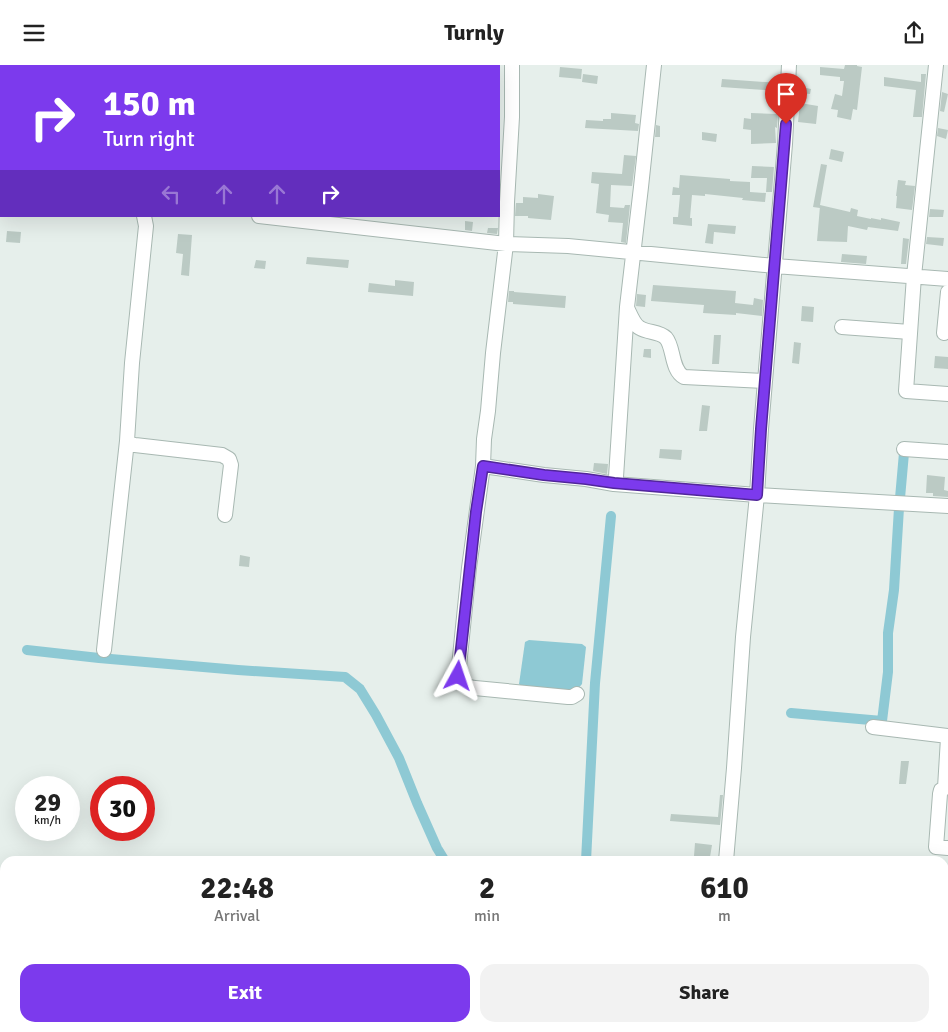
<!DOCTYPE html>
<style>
:root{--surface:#fff;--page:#f2f2f2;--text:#222;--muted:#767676;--accent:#7c3aed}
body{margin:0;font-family:Signika,sans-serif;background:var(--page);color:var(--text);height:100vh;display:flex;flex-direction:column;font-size:19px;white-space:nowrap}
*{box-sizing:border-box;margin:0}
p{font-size:16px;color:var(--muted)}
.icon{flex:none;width:28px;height:28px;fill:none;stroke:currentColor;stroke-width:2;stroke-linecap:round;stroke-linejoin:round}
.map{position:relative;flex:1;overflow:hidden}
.panel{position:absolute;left:0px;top:791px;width:949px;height:176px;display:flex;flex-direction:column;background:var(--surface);border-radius:15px 15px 0 0;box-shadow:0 5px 20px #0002}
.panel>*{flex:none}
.banner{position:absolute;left:0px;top:0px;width:500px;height:152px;box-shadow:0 5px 20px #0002;background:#7c3aed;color:#fff;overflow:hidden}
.speed{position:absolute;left:15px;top:711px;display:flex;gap:10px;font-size:25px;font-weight:700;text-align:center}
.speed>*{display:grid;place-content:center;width:65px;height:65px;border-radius:50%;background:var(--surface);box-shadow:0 5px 20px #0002;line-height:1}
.speed small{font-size:12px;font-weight:400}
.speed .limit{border:8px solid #d22;background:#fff;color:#111}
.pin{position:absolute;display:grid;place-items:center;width:42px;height:42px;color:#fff;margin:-51px -21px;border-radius:50% 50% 50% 0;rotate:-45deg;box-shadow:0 0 5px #0007}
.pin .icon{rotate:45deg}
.me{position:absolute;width:55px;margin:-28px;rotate:5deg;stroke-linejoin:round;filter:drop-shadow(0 0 4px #0008)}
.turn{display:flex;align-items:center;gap:18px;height:105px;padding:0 20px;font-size:22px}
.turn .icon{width:65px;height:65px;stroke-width:2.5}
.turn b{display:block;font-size:35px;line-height:42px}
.lanes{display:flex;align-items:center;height:48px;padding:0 20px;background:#0003;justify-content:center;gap:25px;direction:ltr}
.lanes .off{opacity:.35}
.eta{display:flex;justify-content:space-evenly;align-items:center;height:85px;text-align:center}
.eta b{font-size:30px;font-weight:800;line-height:35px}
.primary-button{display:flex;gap:10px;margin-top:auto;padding:10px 20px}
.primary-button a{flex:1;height:58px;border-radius:15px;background:var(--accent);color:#fff;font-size:20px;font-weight:800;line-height:58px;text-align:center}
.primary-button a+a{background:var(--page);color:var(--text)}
header{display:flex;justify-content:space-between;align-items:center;height:65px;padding:0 20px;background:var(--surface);font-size:22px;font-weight:800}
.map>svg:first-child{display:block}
.water{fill:#8ec9d4}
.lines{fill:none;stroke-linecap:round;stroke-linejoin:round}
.canal{stroke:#8ec9d4;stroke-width:10}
.building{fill:#bbcac4}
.minor-casing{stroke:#a8b8b2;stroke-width:16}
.minor{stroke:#fff;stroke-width:14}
.route-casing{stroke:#51269a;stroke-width:12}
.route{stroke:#7c3aed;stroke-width:9}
</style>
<header><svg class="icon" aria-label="menu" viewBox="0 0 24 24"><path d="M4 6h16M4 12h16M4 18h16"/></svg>Turnly<svg class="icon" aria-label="share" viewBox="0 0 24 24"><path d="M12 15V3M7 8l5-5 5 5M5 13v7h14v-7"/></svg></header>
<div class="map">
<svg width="948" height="967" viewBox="0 0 948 967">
<rect width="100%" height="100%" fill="#e6efeb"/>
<path class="water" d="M529,575L582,579L586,582L582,619L576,626L524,624L519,619L525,577Z"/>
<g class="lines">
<path class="canal" d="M900,433L904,388
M27,585L99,593L238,605L345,612L360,624L376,650L399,693L417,738L437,783L445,796
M791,648L882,656L888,607V568L894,525L899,443
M586,796L595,618L611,451
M604,962L609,967"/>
</g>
<path class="building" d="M845,0H857V1L862,2L857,45L853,44L851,55L837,52L838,45L831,44L835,29L842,31L844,16H840V12L820,10V2L844,4Z
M560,2L582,4L581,14L559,12Z
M583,9L598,11L597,19L582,17Z
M921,9H926L922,52H913L916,25L884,21V12L921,17Z
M722,14L779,18V26L721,22Z
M797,21L811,24L810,29L800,28L799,40H796Z
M942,27L948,29L944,47L940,46Z
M800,38L818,41L816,59L798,57Z
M611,48L636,50L635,58L639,59L638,66L585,63L586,55L603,56V54H611Z
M751,48L778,49L777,63L775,62L776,78L751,79V65L743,64L744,53L751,54Z
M656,60L660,61V72H655Z
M938,63L948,65L946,74L937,71Z
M702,67L717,69L716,77L702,75Z
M831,84L844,87L842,97L829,94Z
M624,90L636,91L632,121L611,120L610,142L624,143L625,140H630L626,178L621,177L623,158L608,157L609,150L596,148L599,119L591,118L592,107L622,109Z
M821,99L827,100L820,140L850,147L851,143L858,145L857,151L871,154V153L881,155V153L900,157L898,166L868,162L867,165L848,161L847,177L817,176L820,141V143L813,142Z
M752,101L774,102L772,127H766L767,113H751Z
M680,110L730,114V116L750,117V127L766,128L765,137L742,135L743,133L705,129V131L692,130L690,153H692V161L673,159V152H678L680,130H672L673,122L679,123Z
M898,115L906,116L905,120L915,121L912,145L896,143L897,131H896Z
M538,129L554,131L551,155L528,153V151H515L516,138H523V132L538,133Z
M930,144L944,145L943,152H929Z
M465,156L473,157L472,166L465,165Z
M708,159L736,161L735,169L714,167L713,179L705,178Z
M488,163H498L497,169L487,168Z
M7,166L21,167L20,178L6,177Z
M178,169L192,170L189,211L181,210L183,189L176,188Z
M927,172L944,173L943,181L926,179Z
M903,173L909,174L906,199H901Z
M842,189L867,191L866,199L841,197Z
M307,192L349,195L348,203L306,199Z
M256,195L266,196L265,204L254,203Z
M395,215L414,217L413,231L368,227L369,218L395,221Z
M653,220L736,226L735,238L753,240L754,233L763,235L762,251L736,248V250L703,248L704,240L651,236Z
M509,226H514V227L566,231L565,243L513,239V237H508Z
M637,229L646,230L645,242L636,241Z
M802,241L814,242L813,257L801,256Z
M714,270H721L719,299H712Z
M794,277L801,278L799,299L792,298Z
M644,284H651V293L643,292Z
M935,291L948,292V304L934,303Z
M702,340L710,341L707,366H699Z
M660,384L682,385L681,395L659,393Z
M594,398L608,399L607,409L593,406Z
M927,410L945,412L944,425L948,426V432L933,431V428H926Z
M240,490L250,492L249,502L239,501Z
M901,696H909L906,719H899Z
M720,730H723L720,760L670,756L671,749L718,752Z
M695,778L712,780L710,792L694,791Z"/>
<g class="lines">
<g class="minor-casing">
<path id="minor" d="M512,0V52L507,137L506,179L493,288L488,346L484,374L483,401L469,503L458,611C462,620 466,622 475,623L568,632H572L577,629
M789,0L785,79L761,364L757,430L948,441
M936,0L914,211L906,326L948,329
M89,1V0
M443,1V0
M0,141H1
M144,151L146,161L132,298L127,376L128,379L135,380L222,390L229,394L231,400L225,450
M259,151L506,179L568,181L775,201L948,214
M627,243C630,249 634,260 640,263C648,268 659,266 666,273C674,282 671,305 684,312L765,316
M842,262L910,267
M944,268L948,227
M904,384L948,387
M483,401L544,410L586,414L614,419L757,430L743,572L734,703L726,796
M614,419L616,412L627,242L641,122L654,0
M104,585L127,376
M873,662L948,671
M948,673L945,723L941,725L940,729L936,782L948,783
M944,890H948"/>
</g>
<use href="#minor" class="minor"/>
</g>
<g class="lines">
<g class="route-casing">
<path id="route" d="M458,611L476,447L483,401L544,410L586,414L614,418L757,430L761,364L786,59"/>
</g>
<use href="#route" class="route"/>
</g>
</svg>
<div class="speed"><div>29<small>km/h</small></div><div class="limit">30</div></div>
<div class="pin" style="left:786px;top:59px;background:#d93025"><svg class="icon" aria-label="arrive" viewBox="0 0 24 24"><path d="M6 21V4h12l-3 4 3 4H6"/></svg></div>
<svg class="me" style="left:458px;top:611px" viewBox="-20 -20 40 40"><path d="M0-17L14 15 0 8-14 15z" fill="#7c3aed" stroke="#fff" stroke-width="4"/></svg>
<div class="banner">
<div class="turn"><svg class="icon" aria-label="right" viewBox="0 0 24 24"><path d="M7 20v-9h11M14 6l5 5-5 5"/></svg><div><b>150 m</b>Turn right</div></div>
<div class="lanes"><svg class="icon off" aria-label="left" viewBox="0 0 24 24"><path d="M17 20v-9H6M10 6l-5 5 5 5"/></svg><svg class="icon off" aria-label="ahead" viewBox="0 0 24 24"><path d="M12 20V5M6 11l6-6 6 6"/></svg><svg class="icon off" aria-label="ahead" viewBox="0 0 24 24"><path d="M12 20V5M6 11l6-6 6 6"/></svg><svg class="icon" aria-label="right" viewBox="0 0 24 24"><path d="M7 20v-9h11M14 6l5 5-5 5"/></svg></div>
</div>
<section class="panel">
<div class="eta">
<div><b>22:48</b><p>Arrival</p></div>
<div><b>2</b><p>min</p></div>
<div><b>610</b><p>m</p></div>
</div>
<div class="primary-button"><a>Exit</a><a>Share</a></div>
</section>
</div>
